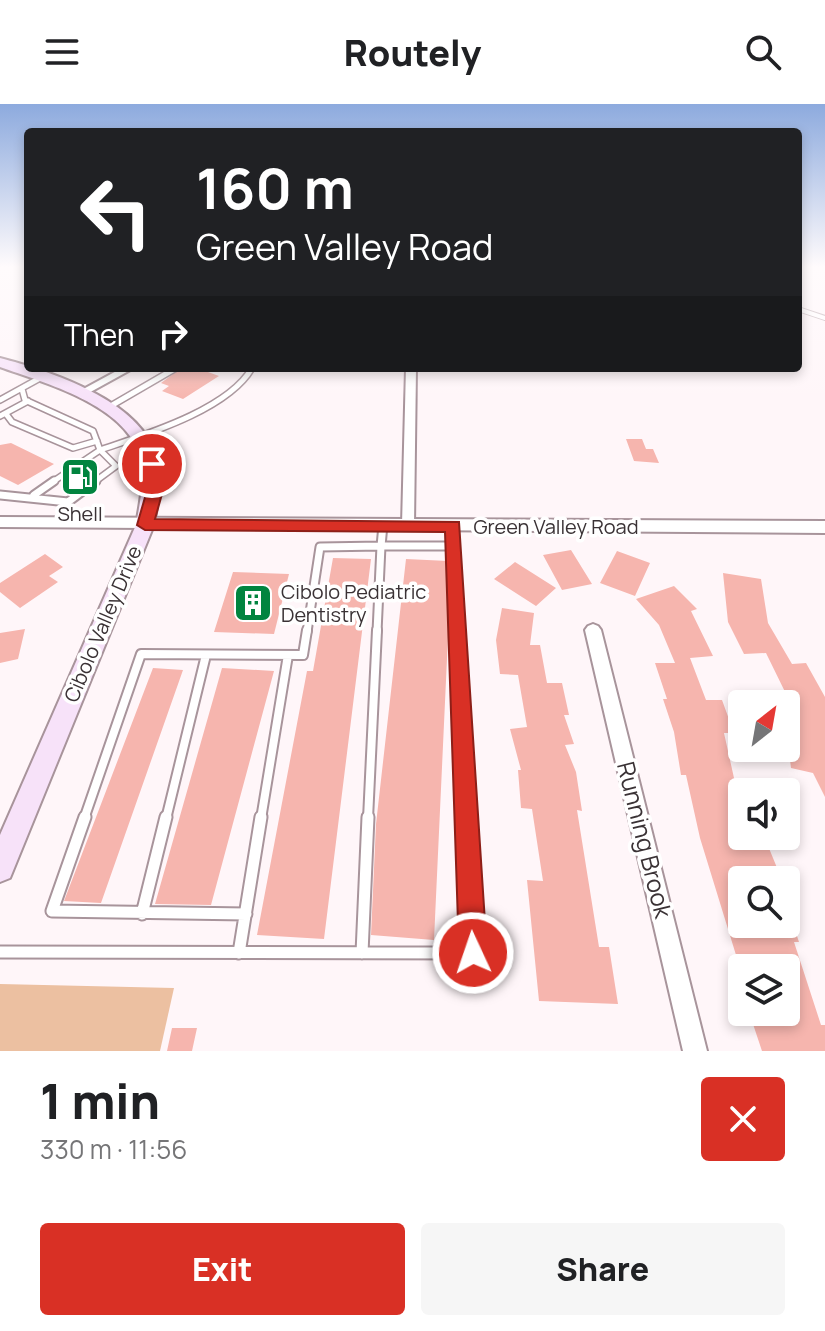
<!DOCTYPE html>
<meta charset="utf-8">
<style>
:root{--surface:#fff;--page:#f6f6f6;--text:#202124;--muted:#757577;--accent:#d93025}
body{margin:0;font-family:Manrope,sans-serif;background:var(--page);color:var(--text);height:100vh;display:flex;flex-direction:column;font-size:30px;white-space:nowrap}
*{box-sizing:border-box;margin:0}
p{font-size:26px;color:var(--muted)}
.icon{flex:none;width:44px;height:44px;fill:none;stroke:currentColor;stroke-width:2;stroke-linecap:round;stroke-linejoin:round}
.map{position:relative;height:947px;overflow:hidden}
.side{display:flex;flex-direction:column;background:var(--surface);flex:1}
.side>*{flex:none}
.banner{position:absolute;left:24px;top:24px;width:778px;height:244px;border-radius:8px;box-shadow:0 4px 12px #0003;background:#202124;color:#fff;overflow:hidden}
.needle{width:52px;rotate:31deg}
.tools{position:absolute;left:728px;top:586px;display:grid;gap:16px}
.tools a{display:grid;place-items:center;width:72px;height:72px;border-radius:8px;background:var(--surface);box-shadow:0 4px 12px #0003;font-size:40px}
.pin{position:absolute;display:grid;place-items:center;width:68px;height:68px;color:#fff;margin:-34px;border:4px solid #fff;border-radius:50%;box-shadow:0 2px 8px #0007}
.me{position:absolute;width:88px;margin:-44px;rotate:357deg;stroke-linejoin:round;filter:drop-shadow(0 0 6px #0008)}
.turn{display:flex;align-items:center;gap:28px;height:168px;padding:0 40px;font-size:36px}
.turn .icon{width:104px;height:104px;stroke-width:2.5}
.turn b{display:block;font-size:56px;line-height:68px}
.then{display:flex;align-items:center;height:76px;padding:0 40px;background:#0003;gap:16px;font-size:30px}
.round{display:grid;place-items:center;flex:none;width:84px;height:84px;border-radius:8px;background:var(--page)}
.head{display:flex;align-items:center;justify-content:space-between;height:136px;padding:0 40px}
h1{font-size:48px;font-weight:800;line-height:60px}
.cta{display:flex;gap:16px;margin-top:auto;padding:16px 40px}
.cta a{flex:1;height:92px;border-radius:8px;background:var(--accent);color:#fff;font-size:32px;font-weight:800;line-height:92px;text-align:center}
.cta a+a{background:var(--page);color:var(--text)}
header{display:flex;justify-content:space-between;align-items:center;height:104px;padding:0 40px;background:var(--surface);font-size:36px;font-weight:800}
.map>svg:first-child{display:block}
.green{fill:#ecc0a1}
.building{fill:#f6b5ae}
.lines{fill:none;stroke-linecap:round;stroke-linejoin:round}
.service-far4-casing{stroke:#a8949b;stroke-width:6}
.service-far3-casing{stroke:#a8949b;stroke-width:8}
.service-far2-casing{stroke:#a8949b;stroke-width:11}
.service-far1-casing{stroke:#a8949b;stroke-width:12}
.service-casing{stroke:#a8949b;stroke-width:15}
.minor-casing{stroke:#a8949b;stroke-width:4}
.tertiary-casing{stroke:#a8949b;stroke-width:4}
.secondary-casing{stroke:#a8949b;stroke-width:4}
.service-far4{stroke:#fff;stroke-width:4}
.service-far3{stroke:#fff;stroke-width:5}
.service-far2{stroke:#fff;stroke-width:7}
.service-far1{stroke:#fff;stroke-width:8}
.service{stroke:#fff;stroke-width:11}
.minor{fill:#fff;fill-rule:evenodd}
.tertiary{fill:#fff;fill-rule:evenodd}
.secondary{fill:#f7e2f9;fill-rule:evenodd}
.route{fill:#d93025;stroke:#8d1f18;stroke-width:2}
.labels{text-anchor:middle;stroke-width:7;stroke-linejoin:round;paint-order:stroke}
.poi-label{font-size:20px;fill:#3a3235;stroke:#fff}
.street-label{font-size:20px;fill:#3a3235;stroke:#fff}
.near-street-label{font-size:24px;fill:#3a3235;stroke:#fff}
</style>
<header><svg class="icon" aria-label="menu" viewBox="0 0 24 24"><path d="M4 6h16M4 12h16M4 18h16"/></svg>Routely<svg class="icon" aria-label="search" viewBox="0 0 24 24"><circle cx="10" cy="10" r="6"/><path d="M15 15l6 6"/></svg></header>
<div class="map">
<svg width="825" height="947" viewBox="0 0 825 947">
<rect width="100%" height="100%" fill="#fff6f9"/>
<path class="green" d="M0,880L174,884L160,947H0Z"/>
<path class="building" d="M181,264H197L219,272L183,295L162,287L169,282L161,279Z
M626,335H642L646,345H653L659,359L634,357Z
M11,339L54,360L18,381L0,372V341Z
M571,446L592,480L562,486L543,451Z
M617,447L650,459L635,492L600,479Z
M45,450L63,463L49,472L58,478L20,504L0,488V479Z
M333,454L371,455L324,835L257,831L307,567H313Z
M406,455L448,457L450,490L434,836L371,831L376,720Z
M515,458L556,484L536,502L494,475Z
M233,468L289,470L274,530L214,528Z
M723,469L761,475L768,519L792,560L806,559L825,593V693L813,669L791,664L786,623V596H789L766,549L744,550L728,518Z
M674,482L697,505L691,507L713,552L690,554L706,596H722L734,629H724L736,683H742V733L764,732L782,776H742V820H793L799,838H794L821,921H825V947H762L749,908H786V864H740L700,734L686,671H681L674,628L663,595H667L655,559H675L659,521L636,495Z
M502,504L534,509L530,541H540L547,579H562L569,611H564L574,640L565,641L576,668L582,707L577,706L599,843H609L618,900L539,897L527,776L543,777L532,705L521,704L518,666H521L510,625L527,623L518,571L500,570L496,536Z
M25,525L18,555L0,559V529Z
M153,564L183,566L101,799L64,797Z
M222,564L274,567L211,801L155,800Z
M172,924H197L192,947H167Z"/>
<g class="lines">
<g class="service-far4-casing">
<path id="service-far4" d="M798,205L825,214"/>
</g>
<g class="service-far3-casing">
<path id="service-far3" d="M22,285L25,296L93,327L100,346C144,331 228,306 252,264
M0,296L40,274
M109,303L176,264
M6,310L12,318L73,344L97,337
M0,312L28,297
M51,379L100,346L116,362L93,379"/>
</g>
<g class="service-far2-casing">
<path id="service-far2" d="M0,391L68,398L96,377
M34,391L54,377
M453,422L458,528
M307,528L320,443L381,442L383,421
M377,528L381,442H454"/>
</g>
<g class="service-far1-casing">
<path id="service-far1" d="M458,526L467,715
M84,715L141,550L303,551L307,526
M166,715L206,551
M261,715L288,551
M368,715L377,526"/>
</g>
<g class="service-casing">
<path id="service" d="M85,713L52,807L246,810
M142,810L166,713
M0,848L473,849L467,713
M239,849L261,713
M362,849L368,713"/>
</g>
<g class="minor-casing">
<path id="minor" d="M122,264H134L85,291L76,289Z
M406,264H416L414,421L408,425L402,421Z
M593,520L598,522L601,526L707,947H683L585,526L588,522Z"/>
</g>
<g class="tertiary-casing">
<path id="tertiary" d="M0,413L825,417V429L0,423Z"/>
</g>
<g class="secondary-casing">
<path id="secondary" d="M0,254C50,267 142,297 156,353C162,376 158,398 154,421L10,774L0,778V731L136,421C140,398 145,377 140,354C128,301 44,279 0,263Z"/>
</g>
<use href="#service-far4" class="service-far4"/>
<use href="#service-far3" class="service-far3"/>
<use href="#service-far2" class="service-far2"/>
<use href="#service-far1" class="service-far1"/>
<use href="#service" class="service"/>
<use href="#minor" class="minor"/>
<use href="#tertiary" class="tertiary"/>
<use href="#secondary" class="secondary"/>
</g>
<linearGradient id="sky" x2="0" y2="1"><stop stop-color="#8daade"/><stop offset="0.55" stop-color="#fffbfc"/><stop offset="1" stop-color="#fffbfc" stop-opacity="0"/></linearGradient>
<rect width="825" height="296" fill="url(#sky)"/>
<path class="route" d="M152,356L159,360L162,390L155,415L459,418L487,849L483,859L473,863L463,859L459,849L445,428L145,426L137,421L146,390L144,360Z"/>
<defs>
<g id="fuel-square" transform="scale(2)"><rect x="-9" y="-9" width="18" height="18" rx="4" fill="#01843f" stroke="#fff"/><path d="M-5.5-6h7V0h2V4h1.3V-2.5L3-4.5l.8-.8L6-3V5H2.5V1h-1V6h-7ZM-4.2-4.7v3.2H.2V-4.7Z" fill="#fff"/></g>
<g id="building-square" transform="scale(2)"><rect x="-9" y="-9" width="18" height="18" rx="4" fill="#01843f" stroke="#fff"/><path d="M-4-6H4V6H1V3H-1V6H-4ZM-2.5-4.3h1.7v1.8h-1.7ZM.8-4.3h1.7v1.8H.8ZM-2.5-1h1.7V.8h-1.7ZM.8-1h1.7V.8H.8Z" fill="#fff"/></g>
</defs>
<g fill-rule="evenodd">
<use href="#fuel-square" x="80" y="373"/>
<use href="#building-square" x="253" y="499"/>
</g>
<g class="labels">
<g class="poi-label">
<text x="80" y="417">Shell</text>
<text x="281" y="495" text-anchor="start">Cibolo Pediatric<tspan x="281" dy="23">Dentistry</tspan></text>
</g>
<g class="street-label">
<text x="556" y="430">Green Valley Road</text>
<text transform="translate(103 520) rotate(-67)" y="7">Cibolo Valley Drive</text>
</g>
<g class="near-street-label">
<text transform="translate(644 736) rotate(76)" y="8">Running Brook</text>
</g>
</g>
</svg>
<div class="tools">
<a><svg class="needle" viewBox="-14 -14 28 28"><path d="M0-13l5 13h-10z" fill="#e53935"/><path d="M0 13l5-13h-10z" fill="#757577"/></svg></a>
<a><svg class="icon" aria-label="sound" viewBox="0 0 24 24"><path d="M4 9h4l5-4v14l-5-4H4zM17 9q2 3 0 6"/></svg></a>
<a><svg class="icon" aria-label="search" viewBox="0 0 24 24"><circle cx="10" cy="10" r="6"/><path d="M15 15l6 6"/></svg></a>
<a><svg class="icon" aria-label="layers" viewBox="0 0 24 24"><path d="M12 4l9 5-9 5-9-5zM3 14l9 5 9-5"/></svg></a>
</div>
<div class="pin" style="left:152px;top:360px;background:#d93025"><svg class="icon" aria-label="arrive" viewBox="0 0 24 24"><path d="M6 21V4h12l-3 4 3 4H6"/></svg></div>
<svg class="me" style="left:473px;top:849px" viewBox="-20 -20 40 40"><circle r="17" fill="#d93025" stroke="#fff" stroke-width="3"/><path d="M0-11L8 9 0 5-8 9z" fill="#fff"/></svg>
<div class="banner">
<div class="turn"><svg class="icon" aria-label="left" viewBox="0 0 24 24"><path d="M17 20v-9H6M10 6l-5 5 5 5"/></svg><div><b>160 m</b>Green Valley Road</div></div>
<div class="then">Then<svg class="icon" aria-label="right" viewBox="0 0 24 24"><path d="M7 20v-9h11M14 6l5 5-5 5"/></svg></div>
</div>
</div>
<section class="side">
<div class="head"><div><h1>1 min</h1><p>330 m · 11:56</p></div><a class="round" style="background:#d93025;color:#fff"><svg class="icon" aria-label="close" viewBox="0 0 24 24"><path d="M6 6l12 12M18 6L6 18"/></svg></a></div>
<div class="cta"><a>Exit</a><a>Share</a></div>
</section>
